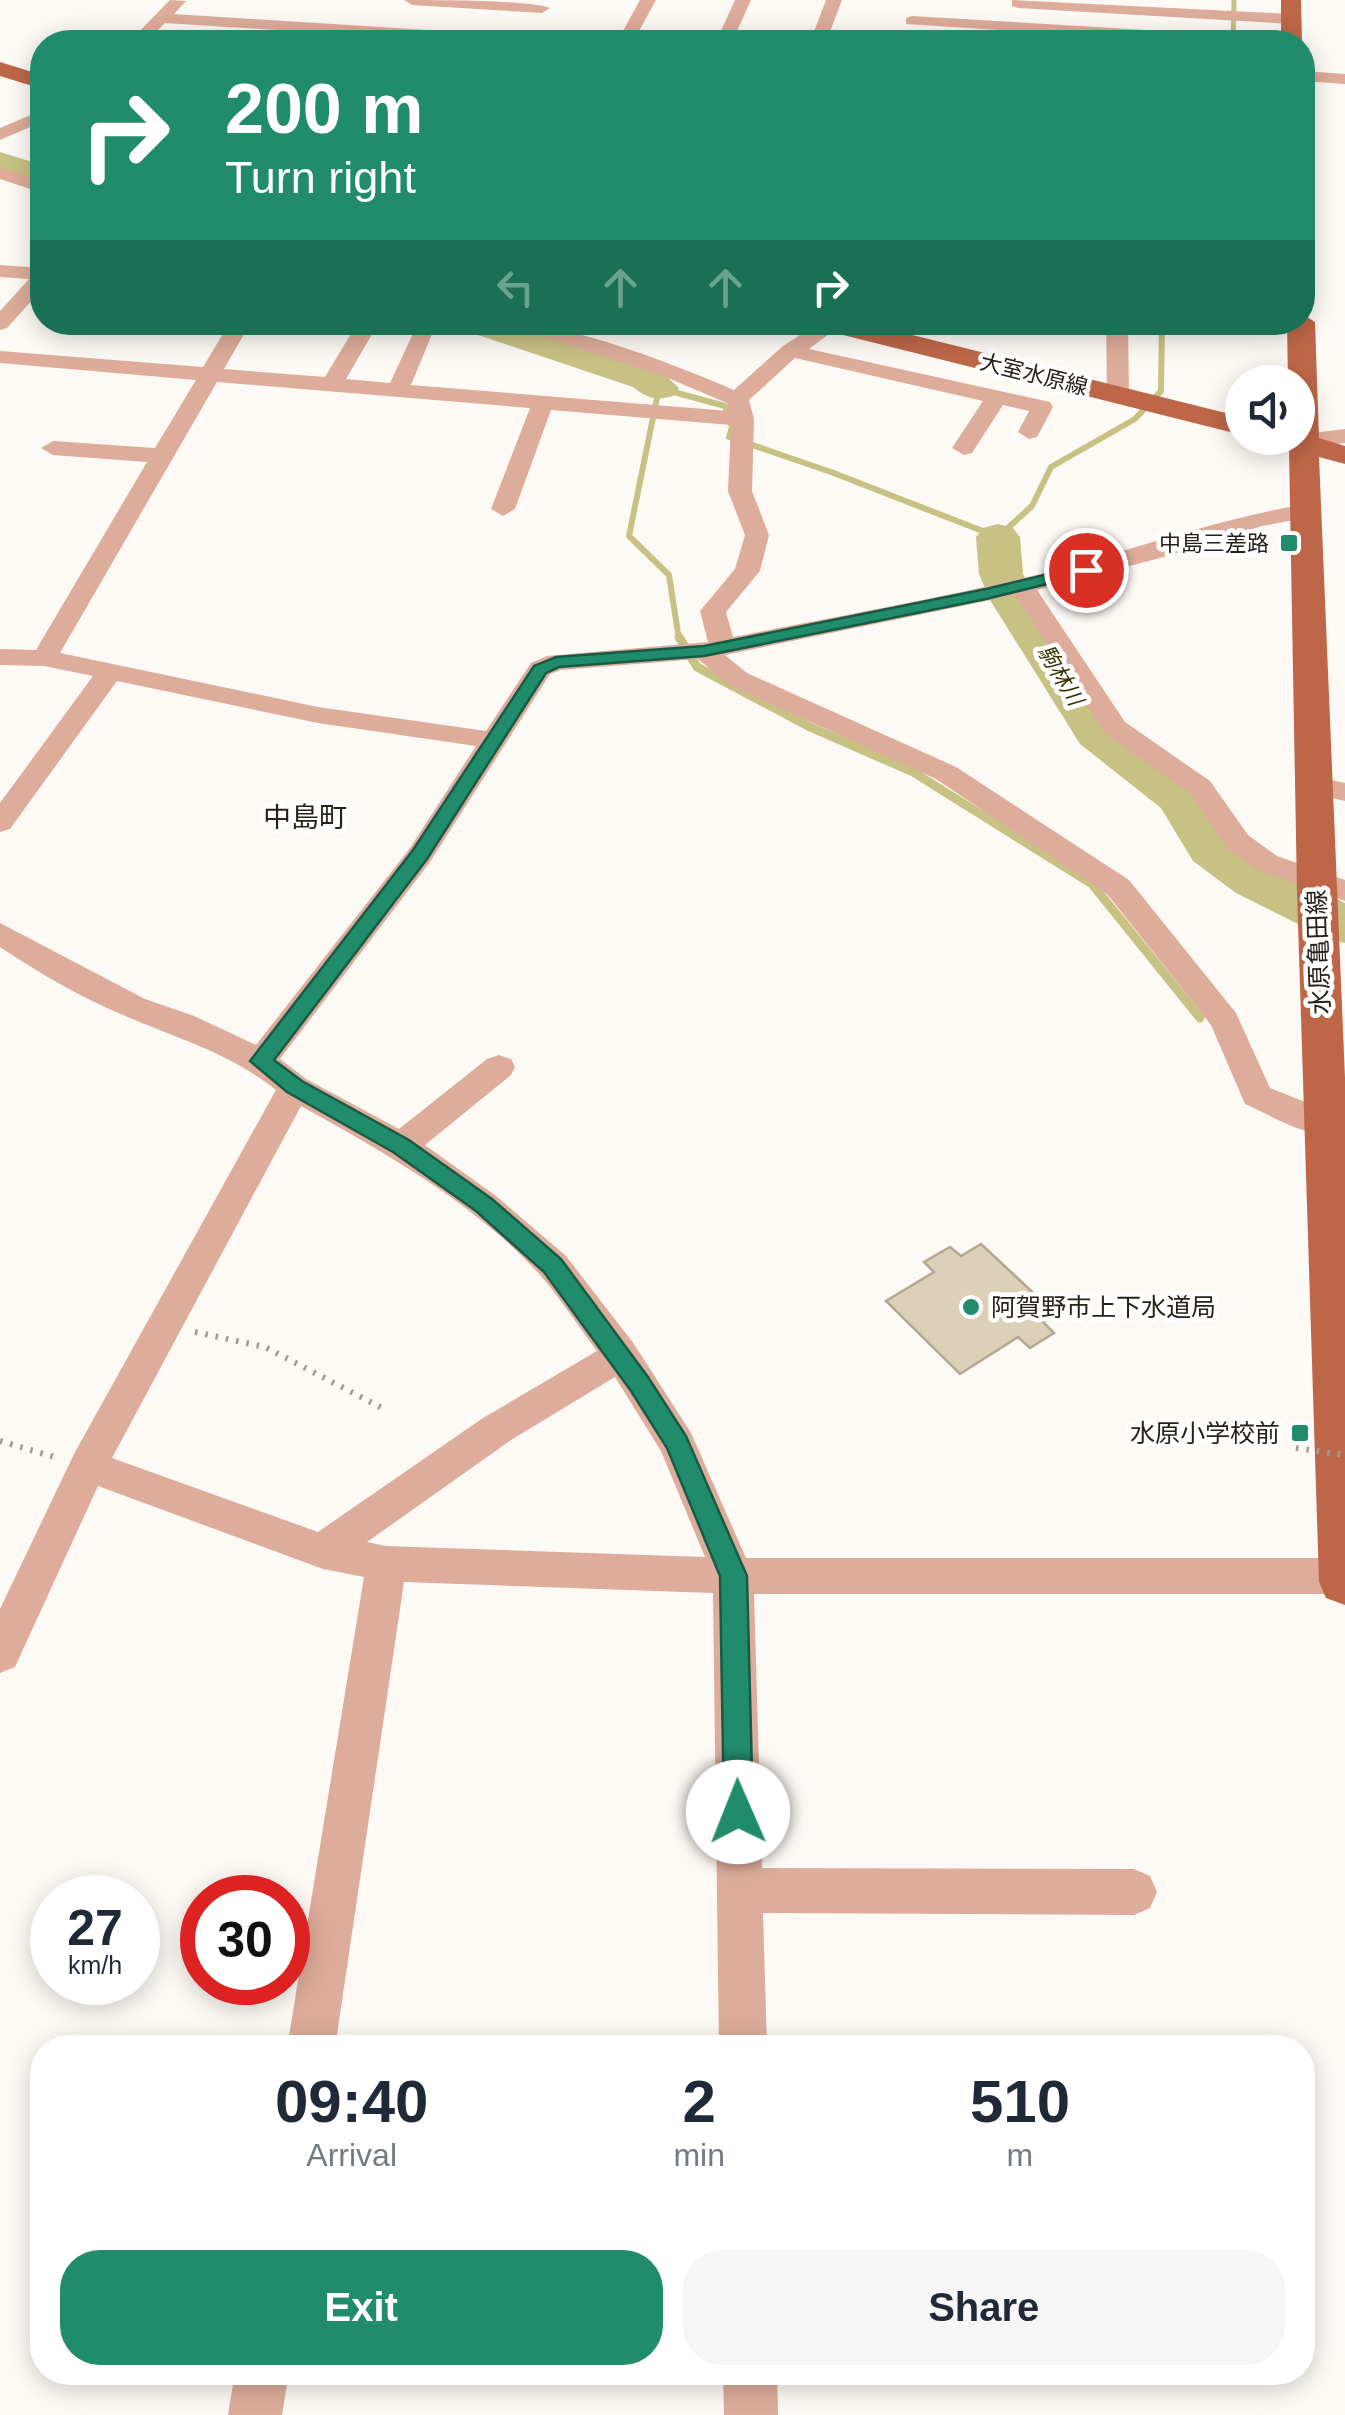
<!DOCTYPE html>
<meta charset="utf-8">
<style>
:root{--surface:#fff;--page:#f6f6f7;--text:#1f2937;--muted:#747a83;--accent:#218c6b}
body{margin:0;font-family:Arial,"Noto Sans JP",sans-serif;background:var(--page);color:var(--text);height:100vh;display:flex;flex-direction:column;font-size:38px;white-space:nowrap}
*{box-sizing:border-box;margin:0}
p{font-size:32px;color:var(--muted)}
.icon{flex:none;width:55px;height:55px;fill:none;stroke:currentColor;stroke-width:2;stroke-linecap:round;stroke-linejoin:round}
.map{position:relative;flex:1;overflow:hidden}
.drawer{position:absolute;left:30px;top:2035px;width:1285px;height:350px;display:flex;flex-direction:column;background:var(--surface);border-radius:40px;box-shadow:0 5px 25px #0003}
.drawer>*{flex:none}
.top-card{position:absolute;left:30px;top:30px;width:1285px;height:305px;border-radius:40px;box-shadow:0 5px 25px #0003;background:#218c6b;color:#fff;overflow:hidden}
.buttons{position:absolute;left:1225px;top:365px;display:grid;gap:20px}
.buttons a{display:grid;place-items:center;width:90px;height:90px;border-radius:50%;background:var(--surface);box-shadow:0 5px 25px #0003;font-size:50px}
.speed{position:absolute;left:30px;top:1875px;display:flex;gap:20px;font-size:50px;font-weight:700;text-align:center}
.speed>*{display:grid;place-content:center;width:130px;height:130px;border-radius:50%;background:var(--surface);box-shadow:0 5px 25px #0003;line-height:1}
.speed small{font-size:25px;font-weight:400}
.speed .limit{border:15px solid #d22;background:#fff;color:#111}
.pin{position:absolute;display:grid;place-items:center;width:85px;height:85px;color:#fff;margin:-42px;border:5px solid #fff;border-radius:50%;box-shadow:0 2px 10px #0007}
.me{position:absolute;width:110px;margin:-55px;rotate:359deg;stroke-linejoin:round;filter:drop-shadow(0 0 8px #0008)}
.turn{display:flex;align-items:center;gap:35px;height:210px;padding:0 30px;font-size:45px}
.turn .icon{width:130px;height:130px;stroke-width:2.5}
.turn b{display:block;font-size:70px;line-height:85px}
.lanes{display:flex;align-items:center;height:95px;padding:0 30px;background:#0003;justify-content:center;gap:50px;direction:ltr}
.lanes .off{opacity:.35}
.eta{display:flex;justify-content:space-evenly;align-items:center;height:170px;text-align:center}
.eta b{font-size:60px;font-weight:700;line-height:70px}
.primary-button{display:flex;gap:20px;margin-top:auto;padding:20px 30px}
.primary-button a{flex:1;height:115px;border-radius:40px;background:var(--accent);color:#fff;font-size:40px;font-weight:700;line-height:115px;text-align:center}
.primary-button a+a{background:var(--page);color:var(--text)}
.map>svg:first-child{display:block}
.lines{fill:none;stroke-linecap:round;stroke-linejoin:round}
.stream-far2{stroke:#c7c184;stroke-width:5}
.stream-far1{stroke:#c7c184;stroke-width:6}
.stream{stroke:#c7c184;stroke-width:9}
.river{fill:#c7c184;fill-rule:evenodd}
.building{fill:#ddd0b9;stroke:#b3a790;stroke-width:2.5}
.path{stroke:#a19b96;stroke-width:6;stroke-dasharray:2.5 8;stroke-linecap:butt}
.minor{fill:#ddac9a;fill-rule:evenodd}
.major{fill:#be6748;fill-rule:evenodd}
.path-bridge{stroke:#a19b96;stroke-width:6;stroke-dasharray:2.5 8;stroke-linecap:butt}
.route{fill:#218c6b;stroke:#155b46;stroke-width:2.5}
.poi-dot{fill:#218c6b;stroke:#fff;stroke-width:4}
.labels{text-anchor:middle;stroke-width:9;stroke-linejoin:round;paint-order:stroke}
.far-street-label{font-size:22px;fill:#28211a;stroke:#fff}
.far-poi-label{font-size:22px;fill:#28211a;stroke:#fff;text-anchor:end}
.far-water-label{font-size:22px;font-style:italic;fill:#393401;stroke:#fff}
.street-label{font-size:25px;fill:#28211a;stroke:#fff}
.poi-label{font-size:25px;fill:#28211a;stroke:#fff;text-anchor:start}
.neighbourhood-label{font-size:28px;fill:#28211a;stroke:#fff}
</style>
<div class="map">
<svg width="1345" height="2415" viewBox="0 0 1345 2415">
<rect width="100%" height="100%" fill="#fdf9f5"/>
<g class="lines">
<path class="stream-far2" d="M1233,42L1234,0"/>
<path class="stream-far1" d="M679,640L669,575L629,536L659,388L725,406L732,427L729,437L831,472L998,537L1032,506L1051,467L1135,419L1161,391L1162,322"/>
<path class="stream" d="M679,637L697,667L810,727L913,772L1092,884L1200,1018"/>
<path class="river" d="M0,152L42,165V186L0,173Z
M457,322H515L661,371L679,388L673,396C656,401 647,398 633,387L463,330Z
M998,524L1013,528L1020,537L1023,574L1036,600L1115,724L1198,787L1231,837L1274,869L1345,903V943L1326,938L1236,893L1193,861L1161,808L1080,744L990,600L979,574L976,537L983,528Z"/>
</g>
<path class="building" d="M981,1244L1056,1314L1043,1322L1054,1333L1030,1348L1018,1337L960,1374L886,1301L934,1272L924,1262L950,1247L961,1256Z"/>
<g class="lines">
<path class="path" d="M195,1332L265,1347L384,1409
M0,1441L58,1458"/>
<path class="minor" d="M170,0L186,1L174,14L522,36L530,41L467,42L165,23L146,42H129Z
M404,0C433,0 530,0 550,8L542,13L412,5Z
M640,0H656L633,42H617Z
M735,0H751L732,42H716Z
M826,0H842L826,42H810Z
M1012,0L1292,14L1300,19L1292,24L1018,8L1012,6Z
M912,16L1263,37L1271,42H1188L906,24V18Z
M1302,71L1345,74V84L1302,81Z
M42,110V122L0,140V128Z
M0,167L42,181V193L0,179Z
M0,265L42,268V289L7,328L0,330V311L29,279L0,277Z
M230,322H251L224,369L325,377L358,322H379L346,379L390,383L416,327L412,322H437L411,385L729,411L727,403L668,378L498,322C569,322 668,362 734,390L783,346L820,322H845L809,349L1050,402L1053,407L1037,437L1029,439L1018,432L1029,411L1003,405L972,453L964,455L952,448L983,401L795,358L749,400L754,419L752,491L769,535L760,571L726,612L733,637C838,616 944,598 1048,572C1134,550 1219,518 1307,504L1319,511L1316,516L1262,526L1160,558L1037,590L1125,722L1210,781L1248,835L1277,856L1345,880V901L1257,870L1228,849L1190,793L1105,734L1015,595L725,655L747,673L956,767L1129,880L1236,1013L1270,1088L1338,1115L1343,1124L1338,1133C1311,1141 1271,1115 1245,1104L1211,1025L1107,894L936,779L729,685L698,659L561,670L550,674L430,862L280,1059L306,1079L399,1129L487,1059L499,1055L511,1059L515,1067L511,1075L425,1145L496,1196L566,1256L634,1344L691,1433L746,1558H1345V1594H754L762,1868L1134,1869L1150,1876L1157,1892L1150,1908L1134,1915L763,1913L767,2048H719L713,1593L404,1582L335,2048H287L364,1577L323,1569L98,1486L15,1667L0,1673V1609L74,1454L276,1090C230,1053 176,1038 123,1015C80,997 39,973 0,947V923L145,999L194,1016L256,1045L410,848L476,746L318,723L117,681L10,829L0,832V803L93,676L44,666L0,665V649L36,650L147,462L53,455L41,448L53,441L155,448L196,380L0,363V351L203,367ZM217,382L530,408L491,509L503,516L515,509L551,410L731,425L728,491L745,535L735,569L700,611L708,642L547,656L531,663L486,731L318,707L60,653ZM301,1106C385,1153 475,1203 541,1276C561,1299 578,1326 597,1351L483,1418L318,1532L112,1458ZM615,1377L661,1451L705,1557L386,1546L367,1542L511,1440Z
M1106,322H1128L1129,394L1118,401L1107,394Z
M1345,429V443L1303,448L1292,441L1303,434Z
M1314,776L1345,783V801L1304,791L1300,785L1304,779Z
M235,2372H289L282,2415H228Z
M723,2372H777L778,2415H724Z"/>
<path class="major" d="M1281,0H1301L1302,42H1281Z
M0,62L42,75V89L0,76Z
M1302,314L1315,322L1319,438L1345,446V464L1319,457L1345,1078V1605L1326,1598L1319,1582L1297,892L1289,448L1278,444L1273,438H1298V382H1288L1287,322H1302Z
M812,322H860L1242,417V435L815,328Z"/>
<path class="path-bridge" d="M1296,1448L1345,1455"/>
</g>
<path class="route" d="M1086,565L1095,570L1092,573L986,599L704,656L559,667L546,673L427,859L274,1060L302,1081L409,1140L492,1199L561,1259L648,1377L686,1436L747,1576L753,1812L749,1822L738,1826L728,1822L724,1812L720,1576L667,1448L631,1391L544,1272L476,1211L393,1152L287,1092L250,1061L413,850L534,666L556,657L704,646L986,589Z"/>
<g class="poi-dot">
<rect x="1279" y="533" width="20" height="20" rx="5"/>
<circle cx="971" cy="1307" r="10"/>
<rect x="1290" y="1423" width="20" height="20" rx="5"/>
</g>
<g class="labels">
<g class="far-street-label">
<text transform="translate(1034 374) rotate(14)" y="8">大室水原線</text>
</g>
<g class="far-poi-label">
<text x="1269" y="551">中島三差路</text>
</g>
<g class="far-water-label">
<text transform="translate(1061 675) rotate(59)" y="8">駒林川</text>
</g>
<g class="street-label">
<text transform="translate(1318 952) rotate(-92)" y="9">水原亀田線</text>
</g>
<g class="poi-label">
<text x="991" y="1316">阿賀野市上下水道局</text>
<text x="1280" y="1442" text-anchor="end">水原小学校前</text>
</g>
<g class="neighbourhood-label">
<text x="305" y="827">中島町</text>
</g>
</g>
</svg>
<div class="buttons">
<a><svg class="icon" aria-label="sound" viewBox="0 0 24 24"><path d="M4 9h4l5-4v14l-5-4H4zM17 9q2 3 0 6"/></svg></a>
</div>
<div class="speed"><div>27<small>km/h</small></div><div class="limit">30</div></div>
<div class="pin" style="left:1086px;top:570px;background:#d93025"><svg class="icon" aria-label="arrive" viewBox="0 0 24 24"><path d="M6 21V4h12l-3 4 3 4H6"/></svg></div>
<svg class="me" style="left:738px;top:1812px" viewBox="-20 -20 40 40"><circle r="19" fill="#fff"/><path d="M0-13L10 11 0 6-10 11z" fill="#218c6b"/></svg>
<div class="top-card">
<div class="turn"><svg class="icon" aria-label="right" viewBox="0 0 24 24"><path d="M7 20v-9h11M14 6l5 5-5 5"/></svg><div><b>200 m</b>Turn right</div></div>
<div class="lanes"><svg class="icon off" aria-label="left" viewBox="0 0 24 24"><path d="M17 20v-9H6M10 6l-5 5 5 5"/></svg><svg class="icon off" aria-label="ahead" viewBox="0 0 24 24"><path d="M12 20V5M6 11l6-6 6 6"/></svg><svg class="icon off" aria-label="ahead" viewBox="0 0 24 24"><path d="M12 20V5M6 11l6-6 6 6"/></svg><svg class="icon" aria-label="right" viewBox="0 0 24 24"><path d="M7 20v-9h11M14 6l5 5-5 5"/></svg></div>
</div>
<section class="drawer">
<div class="eta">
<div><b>09:40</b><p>Arrival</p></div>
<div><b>2</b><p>min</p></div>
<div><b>510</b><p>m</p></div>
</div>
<div class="primary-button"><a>Exit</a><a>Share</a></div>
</section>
</div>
